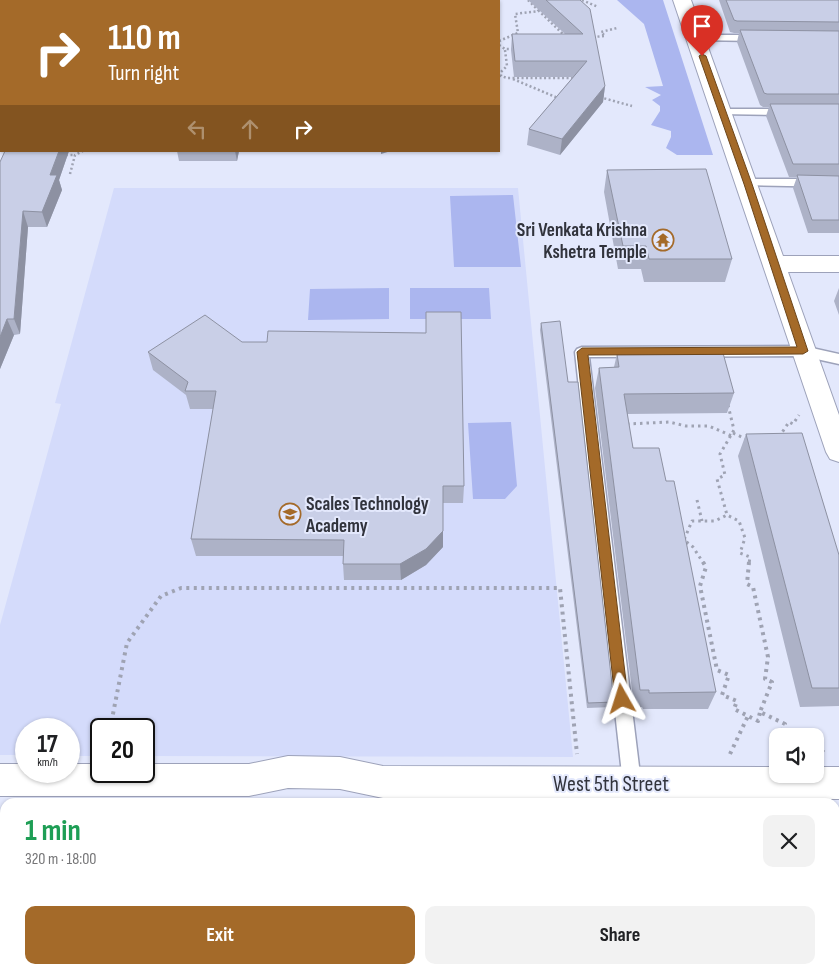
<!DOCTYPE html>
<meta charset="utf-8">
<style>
:root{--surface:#fff;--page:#f2f2f2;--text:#202124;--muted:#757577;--accent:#a46a29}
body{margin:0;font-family:"Sofia Sans Condensed",sans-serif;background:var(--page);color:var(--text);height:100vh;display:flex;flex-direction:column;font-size:19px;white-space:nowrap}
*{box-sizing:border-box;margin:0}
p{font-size:16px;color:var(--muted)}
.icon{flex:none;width:28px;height:28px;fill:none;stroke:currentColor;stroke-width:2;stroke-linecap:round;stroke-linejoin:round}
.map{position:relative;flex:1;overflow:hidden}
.drawer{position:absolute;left:0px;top:798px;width:840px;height:176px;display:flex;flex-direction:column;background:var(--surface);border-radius:15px 15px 0 0;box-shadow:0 1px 4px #0004}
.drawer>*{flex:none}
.banner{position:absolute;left:0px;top:0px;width:500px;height:152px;box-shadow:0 1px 4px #0004;background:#a46a29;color:#fff;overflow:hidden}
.fabs{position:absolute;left:769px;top:728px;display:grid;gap:10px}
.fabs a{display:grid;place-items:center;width:55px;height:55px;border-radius:10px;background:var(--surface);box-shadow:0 1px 4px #0004;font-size:25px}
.speed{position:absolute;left:15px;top:718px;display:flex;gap:10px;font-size:25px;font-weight:700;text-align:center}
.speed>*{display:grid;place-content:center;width:65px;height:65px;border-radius:50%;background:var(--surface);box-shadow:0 1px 4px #0004;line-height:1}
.speed small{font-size:12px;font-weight:400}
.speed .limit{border:2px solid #111;border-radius:8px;background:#fff;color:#111}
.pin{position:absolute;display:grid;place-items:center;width:42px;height:42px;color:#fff;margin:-51px -21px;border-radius:50% 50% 50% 0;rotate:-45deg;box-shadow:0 0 5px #0007}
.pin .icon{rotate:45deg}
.me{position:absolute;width:55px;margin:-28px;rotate:354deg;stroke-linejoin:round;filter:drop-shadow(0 0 4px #0008)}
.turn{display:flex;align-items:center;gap:18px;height:105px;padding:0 25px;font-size:22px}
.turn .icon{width:65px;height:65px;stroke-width:2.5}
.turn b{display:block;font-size:35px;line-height:42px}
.lanes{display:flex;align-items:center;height:48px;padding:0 25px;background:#0003;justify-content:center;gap:25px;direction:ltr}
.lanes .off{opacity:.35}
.round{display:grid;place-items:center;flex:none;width:52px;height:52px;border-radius:10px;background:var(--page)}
.headline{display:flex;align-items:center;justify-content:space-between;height:85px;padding:0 25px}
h1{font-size:30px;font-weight:700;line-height:38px;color:#1e9e55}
.action{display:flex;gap:10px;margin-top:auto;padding:10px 25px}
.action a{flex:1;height:58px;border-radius:10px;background:var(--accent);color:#fff;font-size:20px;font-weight:700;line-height:58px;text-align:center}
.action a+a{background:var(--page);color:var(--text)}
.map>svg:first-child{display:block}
.built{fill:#d4dbfb}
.green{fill:#abb6ef}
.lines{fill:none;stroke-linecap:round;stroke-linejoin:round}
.service-casing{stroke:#9da2ba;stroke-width:3}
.minor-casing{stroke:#9da2ba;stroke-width:2}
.path-far2{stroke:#9fa3b3;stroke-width:2.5;stroke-dasharray:2 2.5;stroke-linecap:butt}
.path-far1{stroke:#9fa3b3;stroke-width:3;stroke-dasharray:2.5 4;stroke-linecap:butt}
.path{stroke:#9fa3b3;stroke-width:4;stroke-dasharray:3 4.5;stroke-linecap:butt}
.service{fill:#fff;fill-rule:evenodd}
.minor{fill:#fff;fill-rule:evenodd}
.wall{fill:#adb2c7}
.shaded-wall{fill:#8d91a2}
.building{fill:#c9cfe7;stroke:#8d91a2}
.route{fill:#a46a29;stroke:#6b451b}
.labels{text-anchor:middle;stroke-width:4;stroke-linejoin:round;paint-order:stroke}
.poi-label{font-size:19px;font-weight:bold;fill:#31333c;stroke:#e3e8fc;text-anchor:end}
.near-street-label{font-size:22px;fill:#31333c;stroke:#e3e8fc}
</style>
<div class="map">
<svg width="839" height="973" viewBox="0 0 839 973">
<rect width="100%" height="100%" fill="#e3e8fc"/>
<path class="built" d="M114,188H518L573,757L144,756V729H101V756H69V729H26V755H0V625L61,404L55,403Z"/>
<path class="green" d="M617,0H663L713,155H677L666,148L671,137V131L651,125L660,111V106L652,100L661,95L645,87L663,86L644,24Z
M513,195L521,267H454L450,196Z
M389,288V319L308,320L310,289Z
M410,288H489L491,319H410Z
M511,422L517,486L505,499H473L468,423Z"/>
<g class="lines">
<g class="service-casing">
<path id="service" d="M696,35H758L763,38L758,41L692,40V36Z
M723,109H786L791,112L786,115L719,114L718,112L719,110Z
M748,179H839V187L744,185L742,183Z
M803,346L839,354V364L803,356L589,357L641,783L638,789L632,792L626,789L623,783L575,352L577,349L582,347Z"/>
</g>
<g class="minor-casing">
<path id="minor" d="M673,0H691L783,256H839V272H788L839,415V462L830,459L826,452Z
M288,756L340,757L383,766L778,767V774H815V767H839V799L383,798L340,789L288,788L249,796H0V764H26V771H69V764H101V771H144V764H249Z
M123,969H161V973H123Z
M569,969H607L608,973H570Z"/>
</g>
<path class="path-far2" d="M528,0L539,11
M582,0L598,7
M333,1L336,0
M490,1L492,0
M593,37L605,36L601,32L617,28
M499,41L518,33L515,14L539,11L566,37
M499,45L505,49H514
M505,50L507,66L501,72V76L507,78H575
M513,79L558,98
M602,95L603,98L632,106
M66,155H75
M70,174L75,155L83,151"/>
<path class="path-far1" d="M728,405L734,430L720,454L725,475L717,479L727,515L739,521L745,538L740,553L750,557L749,564
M627,424L669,422L686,426H709L732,436
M733,433L746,439
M779,437L789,422L793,424L799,415
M697,500L702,521
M704,564L693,547L684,540L692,521H715L727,515"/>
<path class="path" d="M703,562L706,567L700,586L717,670L729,675L722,695L737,701L734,709L758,721L760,712
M749,562L747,584L753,587L768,657L765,679L772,682L760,712L785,724L783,730L794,736
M110,729L127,643L161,596L181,588H560L577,754
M815,747L825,753
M730,754L748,716"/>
<use href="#service" class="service"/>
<use href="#minor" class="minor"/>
</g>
<path class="wall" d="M528,0H580L605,86L603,102L560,155L527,145L529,129L573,77H514L511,50L512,34H565Z
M719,0H839V233H808L793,188L797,177H789L766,116L769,107H763L760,105L737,42L739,33H734L730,32Z
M5,151H69L59,180L62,190L47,227H28L20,334L14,335L0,369Z
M177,151H239L237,161H179Z
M607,170L732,259L725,282H644L641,269H618L604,192Z
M839,288V315L834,301Z
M541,323L568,382L614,702L613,707L587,708L540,330Z
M242,342L464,486L463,503H443V547L426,565L401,580H344L343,564V556H196L191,539L213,409H190L186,395L153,370L148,352Z
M617,354L734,393L727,413L627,414L633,448L666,481L716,692L708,709H643L642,707H634L595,388L599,368L614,367Z
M746,434L839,555V706L800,707L738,456Z
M720,969H835L839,973H721Z"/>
<path class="shaded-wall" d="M372,0H386L385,1H371Z
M605,86L603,102L560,155L562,139Z
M59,151H69L59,180L62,190L47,227L42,212L50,175Z
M235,151H239L237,161Z
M381,151H391L381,154Z
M23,211L28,227L20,334L14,319Z
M7,319L14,335L0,369V337Z
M443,531V547L426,565L401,580L400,564Z
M47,969H57L56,973H46Z
M286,969H289L288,973H285Z"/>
<path class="building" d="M206,0H256V1H206Z
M341,0H372L371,1H340Z
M546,0H580L590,9L605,86L562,139L529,129L587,61H515L512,34H583Z
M726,0H839V22L737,21L734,20Z
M740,30L839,31V94H767L764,93Z
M770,104H839V164H793Z
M5,151H59L50,175H57L42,212L23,211L14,319H7L0,337V162Z
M706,169L732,259H649L646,246H623L607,170Z
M797,175L839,176V220H812Z
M426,312H461L464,486H443V531L426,549L400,564H343L344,540L191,539L216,391H185L188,382L148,352L205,315L242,342H267L268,331L426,333Z
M560,321L568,382H578L614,702L588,703L541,323Z
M723,353L734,393L624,394L633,448H659L666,481H674L716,692L649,693V690H640L599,368L619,367L617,354Z
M802,433L839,555V688H812L746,434Z
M835,837H839V973H734V969H835Z
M0,857H5V969H47L46,973H0Z
M219,969H286L285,973H219Z
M446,969H494V973H446Z"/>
<path class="route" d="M702,54L706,56L752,184L808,351L803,354L588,355L628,699L626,703L622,705L617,703L615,699L577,352L582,348L797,347L744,184L699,56Z"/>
<defs>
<g id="temple-ring" transform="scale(1.125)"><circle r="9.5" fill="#e3e8fc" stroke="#a46a29" stroke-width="1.5"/><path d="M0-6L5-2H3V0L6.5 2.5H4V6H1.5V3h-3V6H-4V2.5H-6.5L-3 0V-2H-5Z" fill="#a46a29"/></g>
<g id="school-ring" transform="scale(1.125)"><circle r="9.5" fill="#e3e8fc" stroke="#a46a29" stroke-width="1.5"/><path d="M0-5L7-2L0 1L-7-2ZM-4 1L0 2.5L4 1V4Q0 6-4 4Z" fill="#a46a29"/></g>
</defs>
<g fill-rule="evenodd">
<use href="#temple-ring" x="663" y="240"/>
<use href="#school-ring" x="290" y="514"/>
</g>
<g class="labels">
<g class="poi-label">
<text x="647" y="236">Sri Venkata Krishna<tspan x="647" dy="22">Kshetra Temple</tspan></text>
<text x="306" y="510" text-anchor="start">Scales Technology<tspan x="306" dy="22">Academy</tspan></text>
</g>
<g class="near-street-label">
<text x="611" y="791">West 5th Street</text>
</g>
</g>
</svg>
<div class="fabs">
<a><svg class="icon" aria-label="sound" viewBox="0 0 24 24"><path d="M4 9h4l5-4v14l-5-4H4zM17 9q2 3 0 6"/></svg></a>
</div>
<div class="speed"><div>17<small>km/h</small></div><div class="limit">20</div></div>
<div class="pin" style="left:702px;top:56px;background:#d93025"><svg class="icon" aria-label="arrive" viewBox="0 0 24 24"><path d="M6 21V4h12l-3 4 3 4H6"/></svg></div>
<svg class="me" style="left:622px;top:699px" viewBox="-20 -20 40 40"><path d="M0-17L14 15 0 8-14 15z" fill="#a46a29" stroke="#fff" stroke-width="4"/></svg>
<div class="banner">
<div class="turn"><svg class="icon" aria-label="right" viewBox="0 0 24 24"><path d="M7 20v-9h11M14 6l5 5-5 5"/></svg><div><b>110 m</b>Turn right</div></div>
<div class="lanes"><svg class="icon off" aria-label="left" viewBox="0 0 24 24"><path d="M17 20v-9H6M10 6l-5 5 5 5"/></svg><svg class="icon off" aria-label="ahead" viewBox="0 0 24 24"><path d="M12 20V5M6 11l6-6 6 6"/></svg><svg class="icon" aria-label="right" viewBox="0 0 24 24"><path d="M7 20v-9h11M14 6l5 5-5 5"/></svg></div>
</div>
<section class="drawer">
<div class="headline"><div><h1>1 min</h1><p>320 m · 18:00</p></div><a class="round"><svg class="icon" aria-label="close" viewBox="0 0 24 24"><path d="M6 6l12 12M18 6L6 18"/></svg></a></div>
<div class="action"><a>Exit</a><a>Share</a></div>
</section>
</div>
